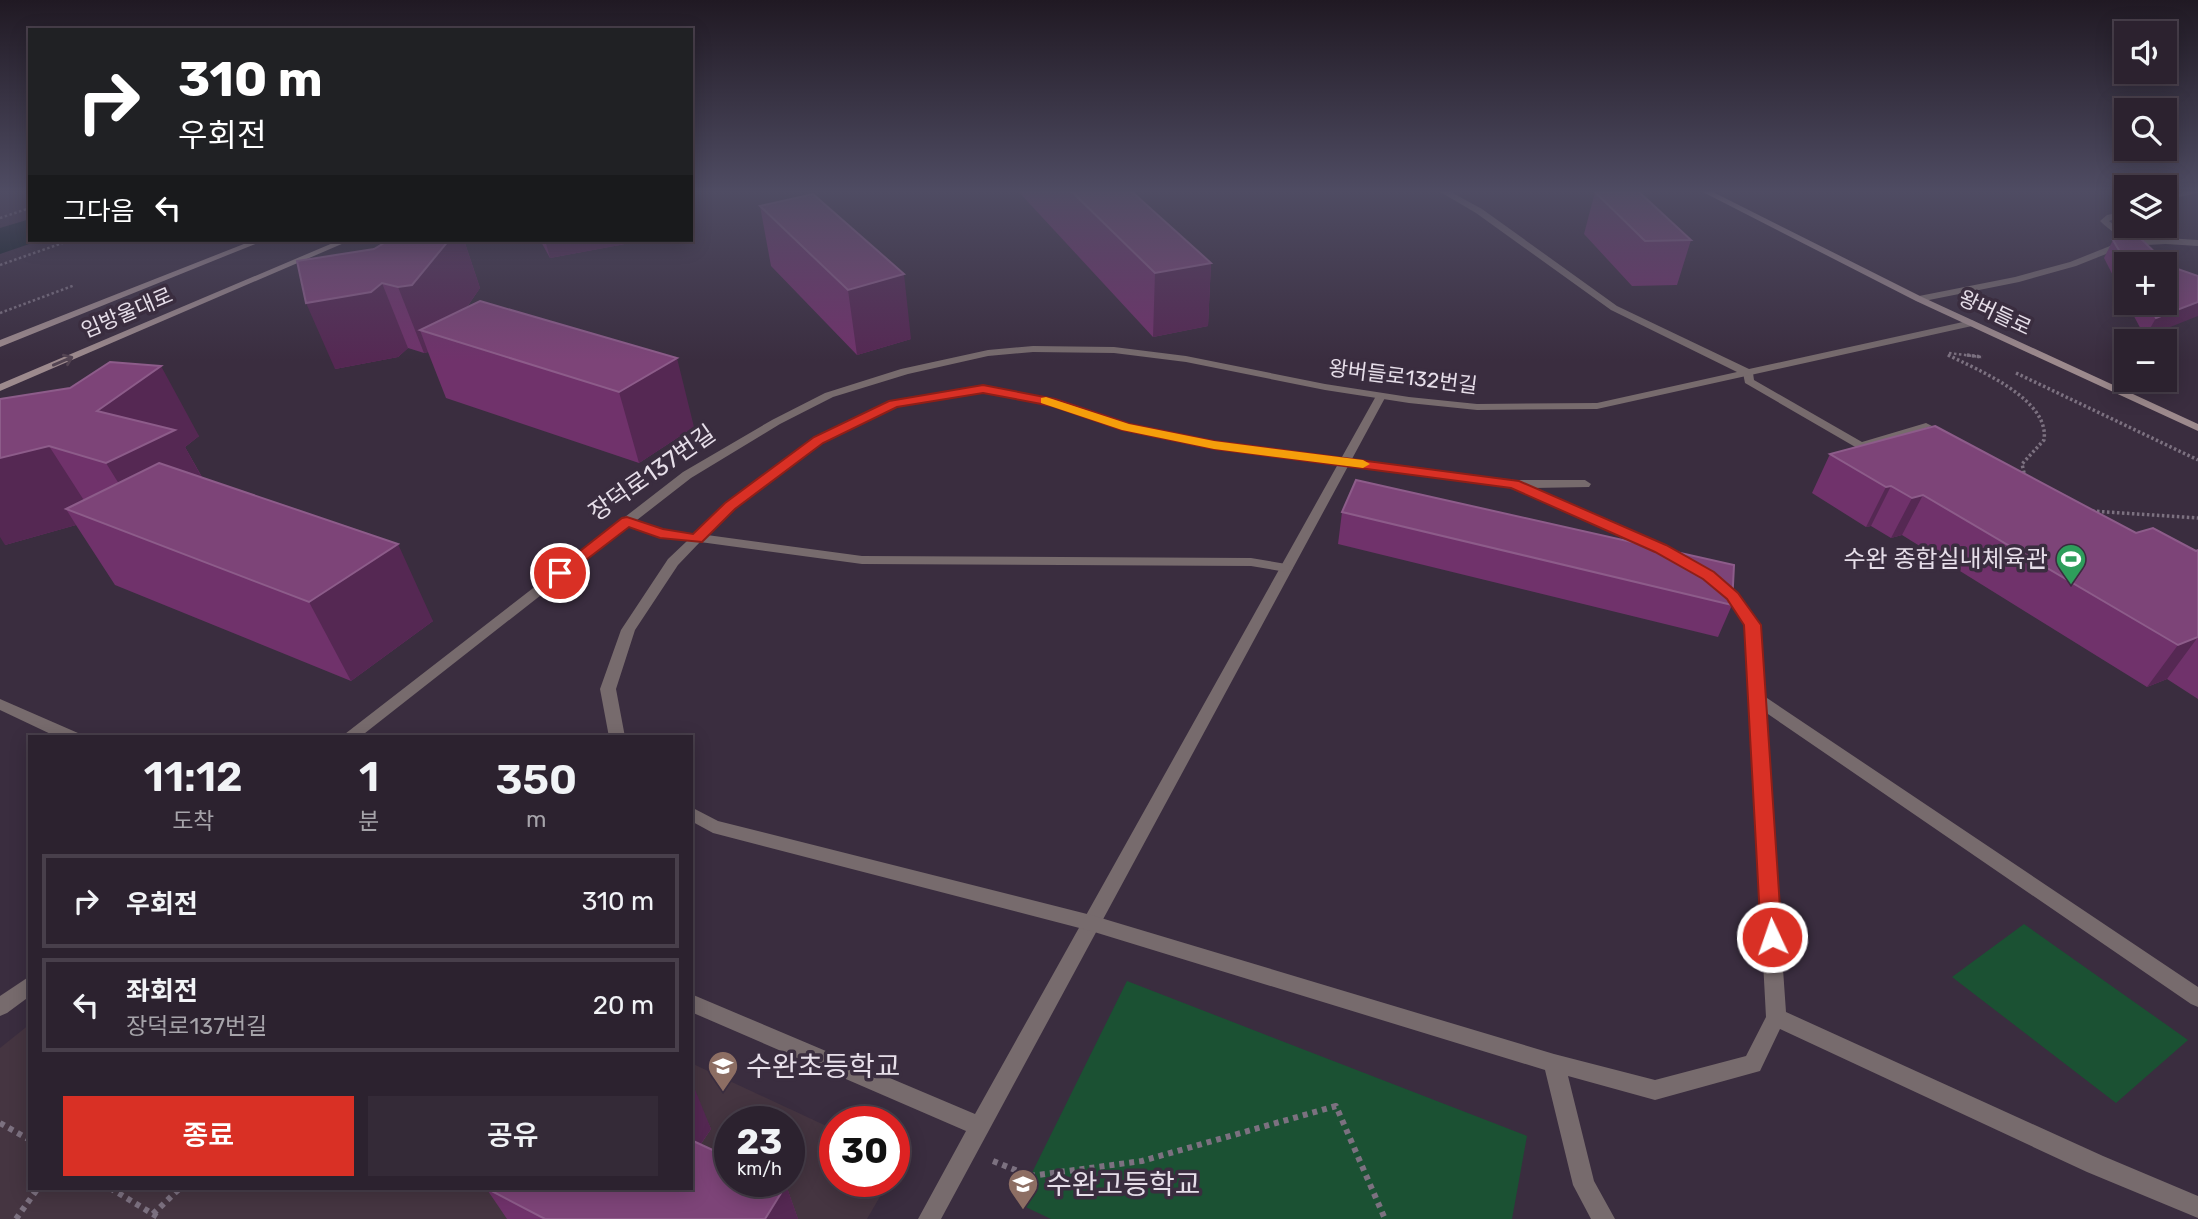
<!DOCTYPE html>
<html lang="ko">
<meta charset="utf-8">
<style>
:root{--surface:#2c222f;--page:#342a37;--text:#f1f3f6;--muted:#a6a4aa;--line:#483f4b;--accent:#d93025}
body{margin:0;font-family:Rubik,"Noto Sans KR",sans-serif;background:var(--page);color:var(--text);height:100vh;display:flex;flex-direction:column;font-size:26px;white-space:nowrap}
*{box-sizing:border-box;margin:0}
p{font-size:23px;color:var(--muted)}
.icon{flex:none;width:38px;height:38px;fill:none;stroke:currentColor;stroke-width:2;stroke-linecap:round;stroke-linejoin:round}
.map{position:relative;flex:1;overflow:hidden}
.drawer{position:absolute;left:28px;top:735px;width:665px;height:455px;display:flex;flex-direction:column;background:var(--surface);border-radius:0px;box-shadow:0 4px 18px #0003,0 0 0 2px var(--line)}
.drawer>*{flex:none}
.banner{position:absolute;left:28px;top:28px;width:665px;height:214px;border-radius:0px;box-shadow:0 4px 18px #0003,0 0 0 2px var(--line);background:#202124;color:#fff;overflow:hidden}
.tools{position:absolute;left:2114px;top:21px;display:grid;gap:14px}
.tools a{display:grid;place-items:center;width:63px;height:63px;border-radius:0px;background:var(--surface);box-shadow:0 4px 18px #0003,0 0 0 2px var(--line);font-size:35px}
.speed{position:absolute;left:714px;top:1106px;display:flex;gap:14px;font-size:35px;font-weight:700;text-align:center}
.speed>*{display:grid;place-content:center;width:91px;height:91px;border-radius:50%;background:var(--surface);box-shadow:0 4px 18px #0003,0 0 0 2px var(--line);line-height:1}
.speed small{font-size:18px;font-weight:400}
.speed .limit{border:10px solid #d22;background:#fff;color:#111}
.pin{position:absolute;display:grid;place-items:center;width:60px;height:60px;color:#fff;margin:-30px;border:4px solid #fff;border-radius:50%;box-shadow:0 2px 7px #0007}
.me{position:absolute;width:77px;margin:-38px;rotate:357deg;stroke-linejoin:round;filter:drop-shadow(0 0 5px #0008)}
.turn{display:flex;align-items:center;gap:24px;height:147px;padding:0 35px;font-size:32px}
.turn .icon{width:91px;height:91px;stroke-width:2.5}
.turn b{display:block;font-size:49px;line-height:60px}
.then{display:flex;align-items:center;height:66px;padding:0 35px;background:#0003;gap:14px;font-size:26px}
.eta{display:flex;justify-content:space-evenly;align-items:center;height:119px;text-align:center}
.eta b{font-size:42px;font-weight:600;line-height:49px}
.cta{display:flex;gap:14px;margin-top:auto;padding:14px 35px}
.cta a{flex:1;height:80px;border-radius:0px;background:var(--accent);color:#fff;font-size:28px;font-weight:600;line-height:80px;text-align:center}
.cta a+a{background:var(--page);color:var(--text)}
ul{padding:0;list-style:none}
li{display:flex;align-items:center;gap:21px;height:94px;margin:0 14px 10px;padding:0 21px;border:4px solid var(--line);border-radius:0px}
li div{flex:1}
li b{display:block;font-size:26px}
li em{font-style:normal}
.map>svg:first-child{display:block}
.education{fill:#453541;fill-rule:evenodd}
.green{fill:#1b5133}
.water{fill:#0b1d20}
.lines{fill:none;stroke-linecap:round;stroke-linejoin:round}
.path-far2{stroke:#7c7180;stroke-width:2.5;stroke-dasharray:2.5 2.5;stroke-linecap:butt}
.path-far1{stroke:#7c7180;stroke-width:3.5;stroke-dasharray:2.5 2.5;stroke-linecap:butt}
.path{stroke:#7c7180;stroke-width:6;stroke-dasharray:5 5;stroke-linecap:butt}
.service{fill:#776b6d;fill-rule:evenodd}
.pedestrian{fill:#776b6d;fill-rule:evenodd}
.minor{fill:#776b6d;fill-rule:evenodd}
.secondary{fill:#9d8a8d;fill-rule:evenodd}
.wall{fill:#70326b}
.shaded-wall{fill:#552853}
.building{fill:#7d4478;stroke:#8d5c8a;stroke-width:2}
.oneway{stroke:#534452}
.route{fill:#d93025;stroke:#8d1f18;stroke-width:2}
.slow{fill:#f59e0b}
.labels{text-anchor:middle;stroke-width:7;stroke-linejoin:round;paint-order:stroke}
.far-street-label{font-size:21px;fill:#e6dee9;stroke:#3a2d3f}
.street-label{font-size:24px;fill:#e6dee9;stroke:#3a2d3f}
.poi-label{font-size:24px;fill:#e6dee9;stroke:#3a2d3f;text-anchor:end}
.near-poi-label{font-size:28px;fill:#e6dee9;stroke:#3a2d3f;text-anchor:start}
</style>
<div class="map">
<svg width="2198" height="1219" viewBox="0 0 2198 1219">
<rect width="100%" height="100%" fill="#3a2d3f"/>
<path class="education" d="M30,1024V1188H691V1063L835,1130V1181H889L867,1219H0V1048ZM730,1122H789V1181H730Z"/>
<path class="green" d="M2024,924L2188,1040L2116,1103L1952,977Z
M1127,981L1527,1136L1512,1219H1051L1017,1203Z"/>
<path class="water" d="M30,219V240H41L0,254V228Z"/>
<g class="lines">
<path class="path-far2" d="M0,218L30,208
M0,265L71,240
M0,313L75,285
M1949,353L1981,357
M1948,355L1952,357"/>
<path class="path-far1" d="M1948,355C1978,370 2050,399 2044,440L2022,464L2025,477
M1967,355L1982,357
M2016,373L2198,460
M2092,511L2198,518"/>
<path class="path" d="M0,1123L30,1140
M993,1161L1030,1176L1142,1161L1336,1106L1385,1219
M110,1188L161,1219
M153,1214L180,1188
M16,1219L38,1188"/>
<path class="service" d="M2191,190H2198V193L2165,200V196Z
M2126,211V215L2109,221L2119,229L2144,239V243C2128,243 2111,232 2100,221L2107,215Z
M1748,370L1753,373L1754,380L1862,442L1926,423L1932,426L1865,448H1857L1745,383L1743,373Z"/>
<path class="pedestrian" d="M1381,393L1386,396L941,1219H918L966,1131L691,1012V994L975,1114L1376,396Z
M0,699L78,733L80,737H57L0,710Z"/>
<path class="minor" d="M1437,190H1447L1482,209L1617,306L1749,369L1972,320L1977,323L1972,326L1597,409L1477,410L1409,403L1325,390L1186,362L1114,353L1033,352L988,356L908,374L833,397L780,424L691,478L637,520L662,529L694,534L726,503L815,438L890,402L983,386L1059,401L1130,425L1214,442L1514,480H1585L1591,484L1589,487L1533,488L1685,559L1678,563L1673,562L1516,488L1214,448L1127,431L1052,406L983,392L897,407L823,442L734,509L707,535L862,556L1251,558L1286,564L1293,568L1286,572L1251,566L862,564L700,542L678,565L635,630L616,689L625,737H609L600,689L621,630L668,559L687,541L660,537L629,526L360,737H341L683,472L772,420L825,393L901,369L988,350L1033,346L1114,347L1186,356L1325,384L1409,397L1477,404L1597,403L1737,372L1611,310L1476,213Z
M2166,238L2198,240V246L2166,244L2126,246L2076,266L2019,282L1919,302L1914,299L1919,296L2015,277L2070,262L2125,240Z
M1719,580C1731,584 1754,612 1759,624C1763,637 1763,681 1764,696L2198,987V1007L2191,1004L1765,712L1786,1012L2103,1156L2198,1196V1218L2087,1172L1780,1029L1760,1071L1655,1100L1568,1076L1594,1181L1615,1219H1591L1573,1185L1545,1070L1091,931L713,833L691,821V807L718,821L1091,915L1554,1054L1655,1080L1746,1056L1766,1017L1745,625L1727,599L1712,584Z
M30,976V996L7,1013L0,1016V996Z"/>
<path class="secondary" d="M1699,190H1709L1922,297L2198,424V431L1916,301Z
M254,240H265L0,347V340Z
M340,240H351L0,391V384Z"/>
</g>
<path class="wall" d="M1017,190H1130L1211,263L1208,326L1153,337Z
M1595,192L1691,240L1677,285L1632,286L1584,234Z
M760,206L911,339L857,355L771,266Z
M389,240H464L480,288L467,307L694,427L639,463L446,398L428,352L424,353L408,348L398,357L335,369L374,249Z
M540,240H624L625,244L550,258Z
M2113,240L2169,266L2198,276L2145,337L2127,303H2165L2126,264V301L2104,258Z
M70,388L199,436L185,447L202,477L433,621L351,681L115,585L76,525L5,545Z
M1830,454L2136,533L2196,551L2198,550V699L2167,679L2147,687L1902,535L1891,538L1871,526L1866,527L1812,493Z
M1342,512L1732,605L1718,637L1338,544Z
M691,1086L711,1129L701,1144L786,1185L798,1219H507L486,1188Z"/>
<path class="shaded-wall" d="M449,240H464L480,288L445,338L420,330L428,352L424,353L398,287Z
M545,240H624L625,244L550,258Z
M1211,263L1208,326L1153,337L1155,273Z
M904,274L911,339L857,355L848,290Z
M382,283L408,348L398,357L335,369L306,303Z
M2198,302V316L2145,337L2156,318Z
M677,358L694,427L639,463L619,392Z
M161,366L199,436L185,447L216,503L152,537L106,463L97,411Z
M49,446L96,519L66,509L76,525L5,545L0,537V458Z
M1891,486L1871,526L1866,527L1886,487Z
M1923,495L1902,535L1891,538L1912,498Z
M398,544L433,621L351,681L309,602Z
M2198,637L2167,679L2147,687L2178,645Z
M694,1087L711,1129L691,1158V1091Z
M786,1185L798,1219H765Z"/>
<path class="building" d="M1070,190H1130L1211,263L1155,273Z
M1638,191L1691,240L1645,241L1595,192Z
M813,194L904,274L848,290L760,206Z
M2134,232L2169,266L2198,276V302L2156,318L2148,303H2165V264H2127L2113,240Z
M389,240H449L412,285L398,287L382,283L371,292L306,303L297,261L374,249Z
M480,301L677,358L619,392L420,330Z
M110,362L161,366L97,411L175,430L106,463L49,446L0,458V399L70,388Z
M1935,426L2136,533L2153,528L2196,551L2198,550V637L2178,645L1923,495L1912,498L1891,486L1886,487L1830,454Z
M159,463L398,544L309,602L66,509Z
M1356,480L1734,565L1732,605L1342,512Z
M691,1140L730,1158V1181H779L786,1185L765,1219H545L486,1188H691Z"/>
<defs><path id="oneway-shaft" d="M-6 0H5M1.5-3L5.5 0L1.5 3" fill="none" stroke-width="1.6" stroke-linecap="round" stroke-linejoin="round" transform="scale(1.75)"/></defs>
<use class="oneway" href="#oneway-shaft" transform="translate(63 361) rotate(-23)"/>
<linearGradient id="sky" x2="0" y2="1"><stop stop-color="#201923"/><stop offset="0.53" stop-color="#4f4c63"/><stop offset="1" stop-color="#4f4c63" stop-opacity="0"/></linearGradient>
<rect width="2198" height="361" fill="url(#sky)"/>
<path class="route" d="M983,385L1055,399L1130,424L1214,441L1519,481L1666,545L1714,572L1738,593L1761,625L1782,937L1779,944L1772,946L1764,944L1761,937L1744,625L1727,599L1703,579L1655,552L1511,488L1214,449L1122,430L1052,406L983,393L897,407L823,443L735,509L702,542L660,538L629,527L565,576L560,577L552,573L622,518L627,517L663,529L693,534L725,503L814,437L889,401Z"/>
<path class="slow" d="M1046,397L1129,424L1214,441L1363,460L1370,464L1363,468L1214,449L1122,430L1041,403V398Z"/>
<defs>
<g id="stadium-pin" transform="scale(1.575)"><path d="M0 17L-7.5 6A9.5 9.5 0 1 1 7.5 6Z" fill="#2e9e5b" stroke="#3a2d3f"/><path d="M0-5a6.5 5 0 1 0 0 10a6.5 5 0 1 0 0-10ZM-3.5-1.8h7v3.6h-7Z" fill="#fff"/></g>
<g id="school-pin" transform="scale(1.575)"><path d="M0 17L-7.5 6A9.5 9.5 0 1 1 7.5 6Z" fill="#8d6e63" stroke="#3a2d3f"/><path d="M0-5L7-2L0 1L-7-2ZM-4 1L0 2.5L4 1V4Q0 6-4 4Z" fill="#fff"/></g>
</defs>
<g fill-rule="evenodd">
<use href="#stadium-pin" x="2071" y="559"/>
<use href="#school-pin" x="723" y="1066"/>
<use href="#school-pin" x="1023" y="1184"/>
</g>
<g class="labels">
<g class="far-street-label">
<text transform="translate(127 313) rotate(-23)" y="7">임방울대로</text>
<text transform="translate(1995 313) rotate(25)" y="7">왕버들로</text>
<text transform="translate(1403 377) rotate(7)" y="7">왕버들로132번길</text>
</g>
<g class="street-label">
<text transform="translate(652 473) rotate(-35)" y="8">장덕로137번길</text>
</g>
<g class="poi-label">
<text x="2048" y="567">수완 종합실내체육관</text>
</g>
<g class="near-poi-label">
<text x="746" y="1076">수완초등학교</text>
<text x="1046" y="1194">수완고등학교</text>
</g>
</g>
</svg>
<div class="tools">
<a><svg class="icon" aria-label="sound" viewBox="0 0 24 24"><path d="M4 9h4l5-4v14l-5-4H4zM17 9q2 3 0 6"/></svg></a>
<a><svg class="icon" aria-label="search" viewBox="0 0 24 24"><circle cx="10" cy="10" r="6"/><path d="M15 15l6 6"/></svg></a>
<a><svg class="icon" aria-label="layers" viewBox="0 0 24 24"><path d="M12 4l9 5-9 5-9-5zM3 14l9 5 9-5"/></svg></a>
<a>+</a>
<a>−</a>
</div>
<div class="speed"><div>23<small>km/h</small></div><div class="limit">30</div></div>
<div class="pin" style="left:560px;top:573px;background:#d93025"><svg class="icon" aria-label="arrive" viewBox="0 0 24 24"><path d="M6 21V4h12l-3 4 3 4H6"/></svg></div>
<svg class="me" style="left:1772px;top:937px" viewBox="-20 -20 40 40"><circle r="17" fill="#d93025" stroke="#fff" stroke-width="3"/><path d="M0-11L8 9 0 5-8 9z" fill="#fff"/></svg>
<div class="banner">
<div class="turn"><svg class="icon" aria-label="right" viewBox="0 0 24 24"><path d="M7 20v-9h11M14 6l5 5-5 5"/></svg><div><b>310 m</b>우회전</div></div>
<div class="then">그다음<svg class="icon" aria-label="left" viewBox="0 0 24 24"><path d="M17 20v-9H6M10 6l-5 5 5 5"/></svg></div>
</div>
<section class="drawer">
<div class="eta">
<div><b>11:12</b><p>도착</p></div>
<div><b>1</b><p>분</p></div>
<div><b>350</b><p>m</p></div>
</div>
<ul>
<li><svg class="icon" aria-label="right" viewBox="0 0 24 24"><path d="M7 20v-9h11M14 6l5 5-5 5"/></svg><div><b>우회전</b></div><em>310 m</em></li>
<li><svg class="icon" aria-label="left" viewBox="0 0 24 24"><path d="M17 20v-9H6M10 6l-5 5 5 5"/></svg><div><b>좌회전</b><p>장덕로137번길</p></div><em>20 m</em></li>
</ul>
<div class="cta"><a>종료</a><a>공유</a></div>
</section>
</div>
